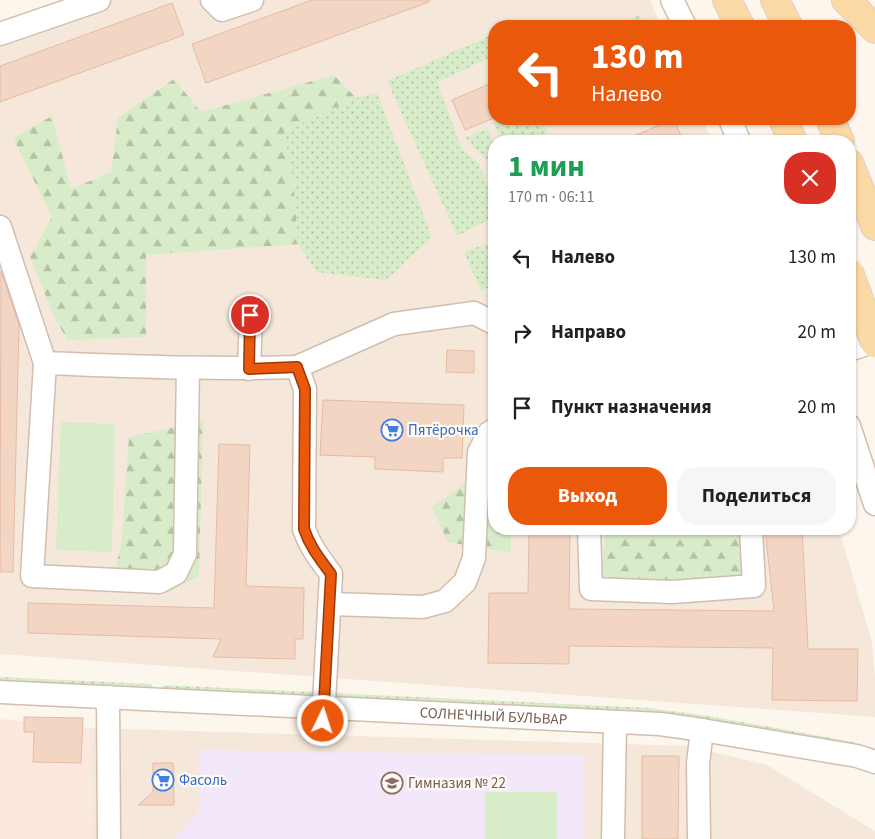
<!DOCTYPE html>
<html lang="ru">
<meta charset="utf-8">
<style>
:root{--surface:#fff;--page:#f6f6f6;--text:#222;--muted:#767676;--accent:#ea580c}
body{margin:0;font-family:"Source Sans 3",sans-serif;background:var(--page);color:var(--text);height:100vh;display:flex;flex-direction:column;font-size:19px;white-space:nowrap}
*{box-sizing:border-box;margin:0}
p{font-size:16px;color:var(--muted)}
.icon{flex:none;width:28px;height:28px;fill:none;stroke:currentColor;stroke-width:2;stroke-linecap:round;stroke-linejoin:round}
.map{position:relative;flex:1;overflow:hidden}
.drawer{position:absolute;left:488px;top:135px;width:368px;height:400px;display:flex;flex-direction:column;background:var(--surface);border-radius:20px;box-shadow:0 1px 4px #0004}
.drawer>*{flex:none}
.guide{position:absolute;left:488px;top:20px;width:368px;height:105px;border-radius:20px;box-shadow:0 1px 4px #0004;background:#ea580c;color:#fff;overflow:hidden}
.pin{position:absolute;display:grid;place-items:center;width:42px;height:42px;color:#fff;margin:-21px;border:2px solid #fff;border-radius:50%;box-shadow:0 1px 5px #0007}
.me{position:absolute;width:55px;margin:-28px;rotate:4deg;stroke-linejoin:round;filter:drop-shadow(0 0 4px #0008)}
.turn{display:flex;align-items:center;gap:18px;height:105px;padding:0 20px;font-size:22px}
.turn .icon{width:65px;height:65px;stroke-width:2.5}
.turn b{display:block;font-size:35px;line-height:42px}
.round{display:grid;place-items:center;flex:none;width:52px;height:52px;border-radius:20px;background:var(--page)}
.head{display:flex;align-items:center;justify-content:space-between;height:85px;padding:0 20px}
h1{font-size:30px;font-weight:700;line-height:38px;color:#1e9e55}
.cta{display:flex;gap:10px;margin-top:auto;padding:10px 20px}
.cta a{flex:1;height:58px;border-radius:20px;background:var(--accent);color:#fff;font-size:20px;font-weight:700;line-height:58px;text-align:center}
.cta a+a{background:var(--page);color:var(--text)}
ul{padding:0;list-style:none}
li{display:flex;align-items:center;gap:15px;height:75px;padding:0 20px}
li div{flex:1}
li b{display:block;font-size:19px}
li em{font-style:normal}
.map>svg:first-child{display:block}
.residential{fill:#f5e8da}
.commercial{fill:#fde8e0}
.education{fill:#f3e8fa}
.grass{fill:url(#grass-dots)}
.forest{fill:url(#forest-firs)}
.pitch{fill:#d8ecc9}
.building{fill:#f3d5c3;stroke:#e6bba3}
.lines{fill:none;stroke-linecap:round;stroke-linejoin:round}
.minor-casing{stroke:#d1beb0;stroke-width:25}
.major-casing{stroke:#dad1cd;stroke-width:30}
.minor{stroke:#fff;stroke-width:22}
.major{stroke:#fbd9a5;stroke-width:28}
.major-bridge-casing{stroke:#dad1cd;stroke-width:30;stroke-linecap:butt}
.major-bridge{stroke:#fbd9a5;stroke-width:28}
.route-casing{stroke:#983908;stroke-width:12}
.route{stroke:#ea580c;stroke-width:9}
.labels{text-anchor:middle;stroke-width:4.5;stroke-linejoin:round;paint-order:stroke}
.shop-label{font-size:15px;fill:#366cbe;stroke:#fffaf3;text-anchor:start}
.street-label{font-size:15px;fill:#7a5c4d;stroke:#fffaf3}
.education-label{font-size:15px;fill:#785e54;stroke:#fffaf3;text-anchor:start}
</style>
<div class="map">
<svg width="875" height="839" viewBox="0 0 875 839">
<defs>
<pattern id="grass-dots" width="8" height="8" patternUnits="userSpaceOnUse" patternTransform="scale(1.25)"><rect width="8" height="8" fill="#d8ecc9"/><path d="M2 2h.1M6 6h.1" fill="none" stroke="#b4c2a5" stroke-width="1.8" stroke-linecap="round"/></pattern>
<pattern id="forest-firs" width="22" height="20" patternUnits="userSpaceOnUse" patternTransform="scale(1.25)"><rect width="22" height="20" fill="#d8ecc9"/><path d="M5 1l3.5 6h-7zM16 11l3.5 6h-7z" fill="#b4c2a5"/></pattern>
</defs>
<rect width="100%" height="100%" fill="#fdf6ec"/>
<path class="residential" d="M71,0H650L661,26H494V119H702L712,141H494V529H839L872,642L875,676V717L0,654V22Z
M90,728L689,746L767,765L875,831V839H91Z"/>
<path class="commercial" d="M0,719L90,728L91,839H0Z"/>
<path class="education" d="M199,750L584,755V839H174L200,810Z"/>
<path class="grass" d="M639,15L643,23L637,26H613Z
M494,34V56L437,82L462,149L479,164L494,203V217L457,236L387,81Z
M377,93L432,237L386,280L316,272L298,244L294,189L284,131L356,98Z
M502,119H541L548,132L528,141H502L493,123Z
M487,128L494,144V157L486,160L465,138Z
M494,241V285L481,291L464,252Z
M0,677L152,684V689L0,682Z
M163,685L649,708L708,716L854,742L853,747L163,690Z"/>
<path class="forest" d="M334,75L356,98L284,131L294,189L298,244L146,255V337L68,340L56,321L30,257L52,217L13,138L52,116L71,189L111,172L118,118L174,79L201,112Z
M203,421L199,576L169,592L111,589L122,539L129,437Z
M494,467V529H511V553L448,542L432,507L466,483Z
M606,529H743L753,599H659L601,578Z"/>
<path class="pitch" d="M61,422L115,424L112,552L56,550Z
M485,792H557V839H485Z"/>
<path class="building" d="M312,0H429V2L206,83L192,44Z
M172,3L184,35L0,102V66Z
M494,82V118L465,130L452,100Z
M674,119L683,141H622Z
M1,271L19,325L13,572H0Z
M447,350L474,351V373L446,372Z
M323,400L464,405L462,458H443V472L375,469V457L320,455Z
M219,444L250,445L246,586L304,588L303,639H295V659L213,657L221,639L28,633V603L214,608Z
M529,529H570L569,609L774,611L765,529H802L808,649H858L857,701L772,700L773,648L569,646V664L488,663L489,593H528Z
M24,717L83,718L81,763L33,762L34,732H24Z
M642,756H679L678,839H642Z
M153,763H173L174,805H138L153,792Z"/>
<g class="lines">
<g class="minor-casing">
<g id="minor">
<path d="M212,0L222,10L252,0"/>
<path d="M672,0L685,26"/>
<path d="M0,34L99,0"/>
<path d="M730,119L739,141"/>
<path d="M0,227L45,363C129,366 213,370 297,367L305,389L304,529C310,547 320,559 331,574L323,721"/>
<path d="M849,350L875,341"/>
<path d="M45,363L32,576L159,582L176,573L185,554L188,368"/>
<path d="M297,367L394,324L474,313L494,323"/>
<path d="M249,369L251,315"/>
<path d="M849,426L875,504"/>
<path d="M589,529L591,589L672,592L754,586L751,529"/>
<path d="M331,604L423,607L445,601L465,582L474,558L479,452L489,433L494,430"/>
<path id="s1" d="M0,692L660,724L696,729L857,756L875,762"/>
<path d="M108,697L109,839"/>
<path d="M613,839L615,722"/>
<path d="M699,839L698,763L702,730"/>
</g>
</g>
<g class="major-casing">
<path id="major" d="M727,0L740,26
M775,0L788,26
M846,0L875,29
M783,119L793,141
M830,119L840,141
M849,163L875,226"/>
</g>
<use href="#minor" class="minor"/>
<use href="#major" class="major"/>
<g class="major-bridge-casing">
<path id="major-bridge" d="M849,272L875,343"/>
</g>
<use href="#major-bridge" class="major-bridge"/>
</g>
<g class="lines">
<g class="route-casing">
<path id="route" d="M250,315L249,369L297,367L305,389L304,529C310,547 320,559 331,574L323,721"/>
</g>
<use href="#route" class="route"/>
</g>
<defs>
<g id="supermarket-ring" transform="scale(1.125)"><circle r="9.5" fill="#fffaf3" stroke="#3f7fe0" stroke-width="1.5"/><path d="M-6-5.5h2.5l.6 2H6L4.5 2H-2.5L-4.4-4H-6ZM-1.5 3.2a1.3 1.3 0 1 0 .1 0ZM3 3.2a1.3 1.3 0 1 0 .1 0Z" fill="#3f7fe0"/></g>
<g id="school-ring" transform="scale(1.125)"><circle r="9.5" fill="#fffaf3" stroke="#8d6e63" stroke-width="1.5"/><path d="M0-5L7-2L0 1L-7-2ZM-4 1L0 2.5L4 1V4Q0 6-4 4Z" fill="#8d6e63"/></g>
</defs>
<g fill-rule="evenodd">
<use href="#supermarket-ring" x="392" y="430"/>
<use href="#supermarket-ring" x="163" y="780"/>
<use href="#school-ring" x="392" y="783"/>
</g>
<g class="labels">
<g class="shop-label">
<text x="408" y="435">Пятёрочка</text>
<text x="179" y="785">Фасоль</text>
</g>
<g class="street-label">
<text dy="5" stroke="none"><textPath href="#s1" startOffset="494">СОЛНЕЧНЫЙ БУЛЬВАР</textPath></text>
</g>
<g class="education-label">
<text x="408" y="788">Гимназия № 22</text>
</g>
</g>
</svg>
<div class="pin" style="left:250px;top:315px;background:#d93025"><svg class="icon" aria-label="arrive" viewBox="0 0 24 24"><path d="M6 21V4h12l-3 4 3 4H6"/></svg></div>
<svg class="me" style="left:323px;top:721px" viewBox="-20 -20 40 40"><circle r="17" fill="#ea580c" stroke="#fff" stroke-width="3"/><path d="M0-11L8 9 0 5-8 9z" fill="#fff"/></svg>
<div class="guide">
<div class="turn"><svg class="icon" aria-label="left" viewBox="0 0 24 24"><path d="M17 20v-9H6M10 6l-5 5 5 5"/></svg><div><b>130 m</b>Налево</div></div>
</div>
<section class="drawer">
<div class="head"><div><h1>1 мин</h1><p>170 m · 06:11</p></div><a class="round" style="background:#d93025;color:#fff"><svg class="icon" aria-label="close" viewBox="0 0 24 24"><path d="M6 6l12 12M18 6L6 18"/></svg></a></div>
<ul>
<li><svg class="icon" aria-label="left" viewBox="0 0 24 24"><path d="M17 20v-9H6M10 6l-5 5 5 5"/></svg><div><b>Налево</b></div><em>130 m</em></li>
<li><svg class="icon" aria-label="right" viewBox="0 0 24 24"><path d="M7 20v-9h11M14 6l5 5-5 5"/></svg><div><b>Направо</b></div><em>20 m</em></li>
<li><svg class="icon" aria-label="arrive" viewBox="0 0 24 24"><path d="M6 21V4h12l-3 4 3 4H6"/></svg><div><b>Пункт назначения</b></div><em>20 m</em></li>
</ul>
<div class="cta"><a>Выход</a><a>Поделиться</a></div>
</section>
</div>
